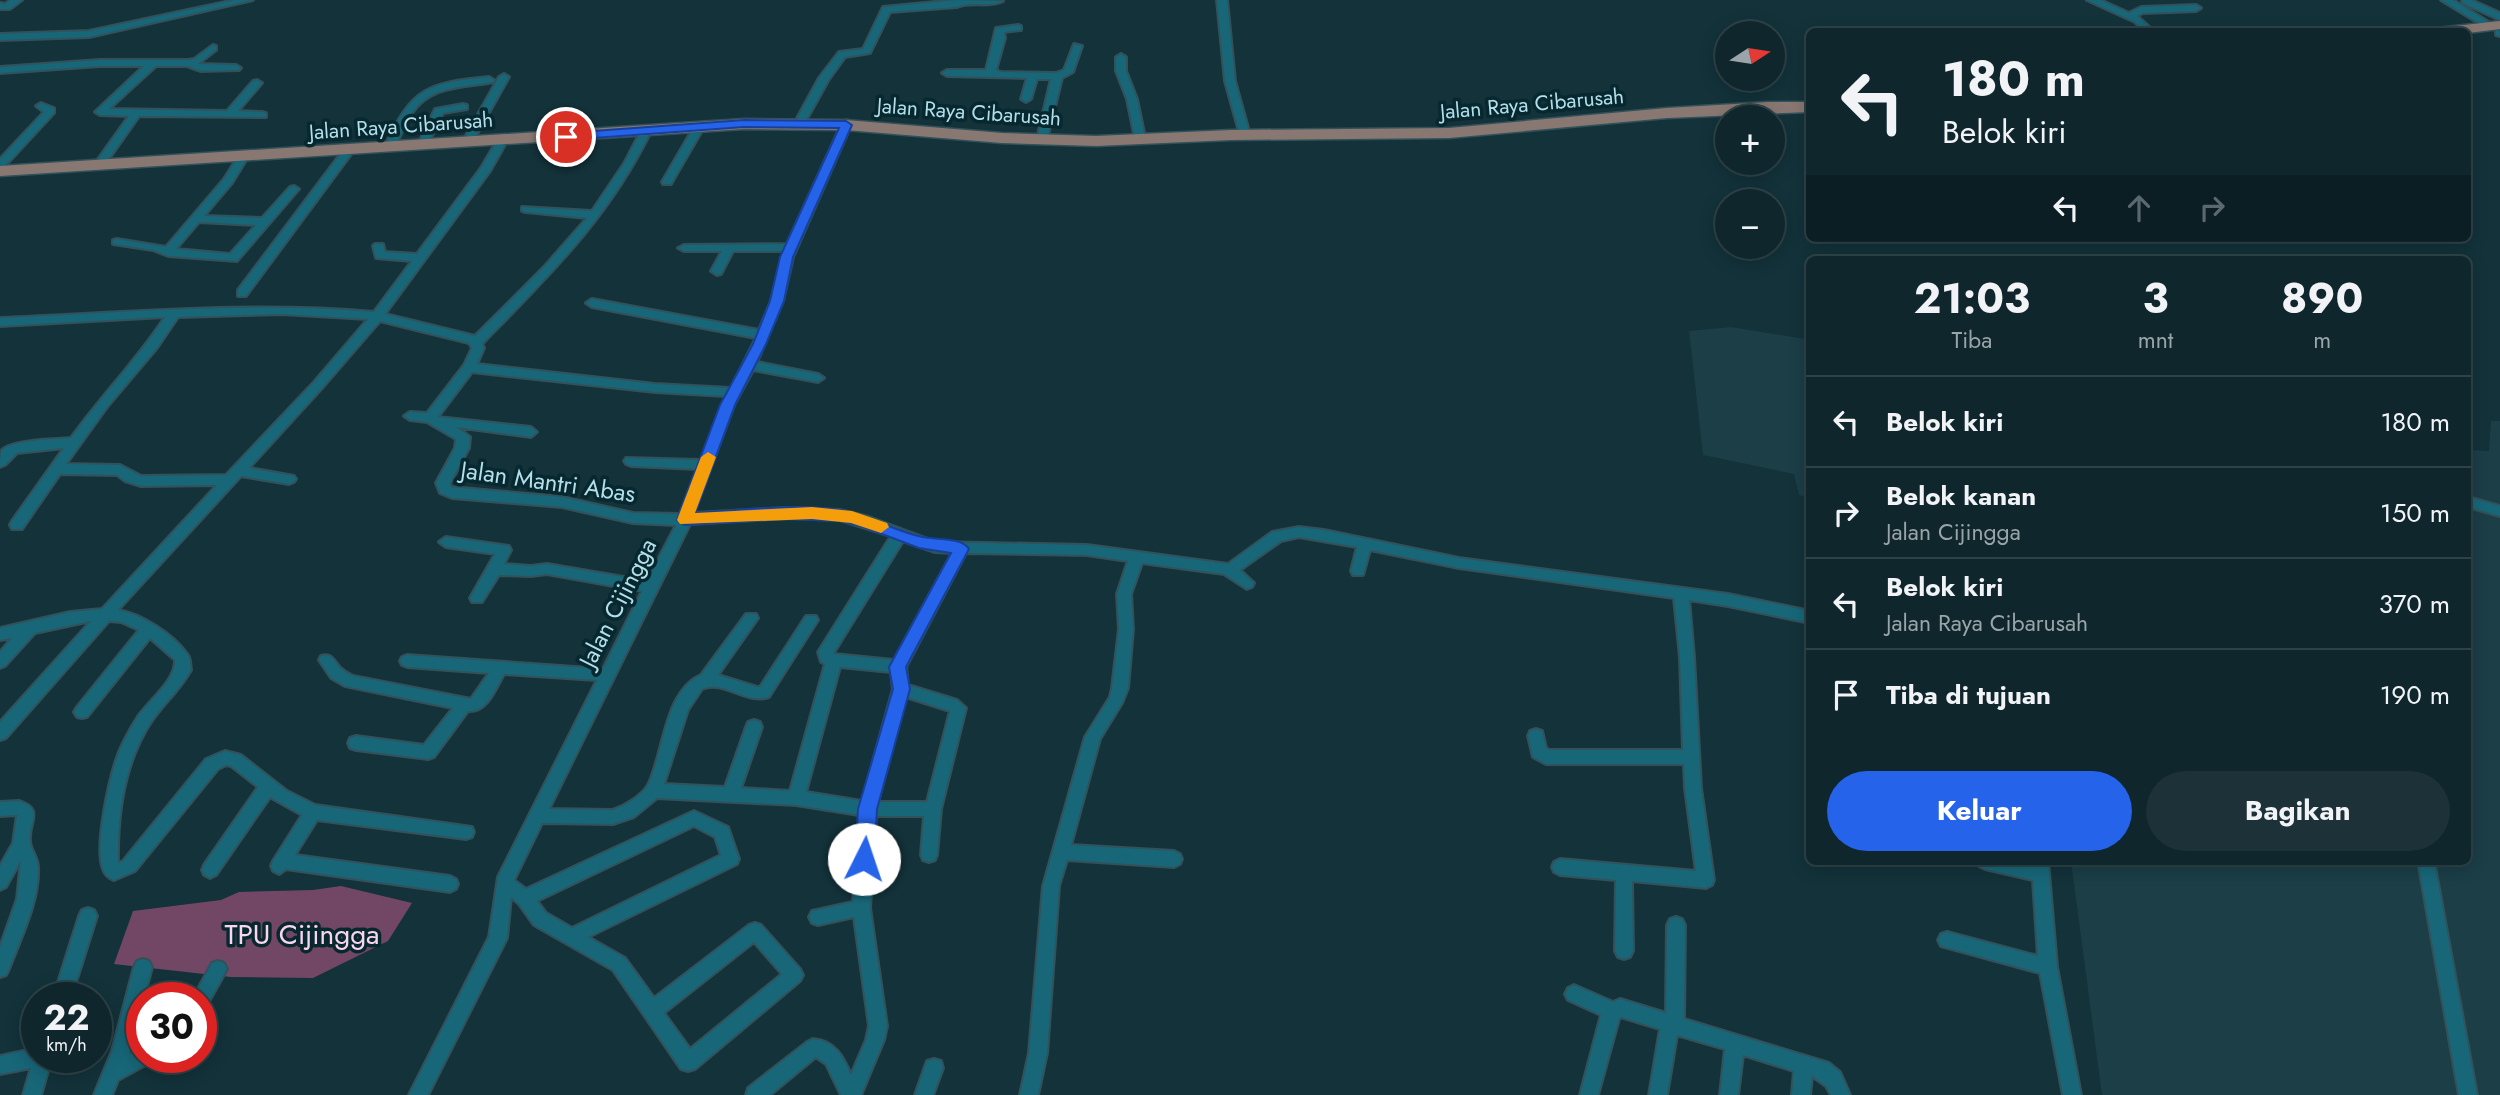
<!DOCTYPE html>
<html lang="id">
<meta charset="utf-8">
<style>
:root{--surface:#0e262c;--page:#1c3238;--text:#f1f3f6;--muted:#9ba5a9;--line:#2e4348;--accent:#2563eb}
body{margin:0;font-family:Jost,sans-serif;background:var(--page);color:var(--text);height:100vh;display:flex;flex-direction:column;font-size:26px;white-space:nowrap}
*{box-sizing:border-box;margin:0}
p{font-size:23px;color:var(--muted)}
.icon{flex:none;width:38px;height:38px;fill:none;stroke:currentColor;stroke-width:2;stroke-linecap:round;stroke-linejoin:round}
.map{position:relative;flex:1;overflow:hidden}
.panel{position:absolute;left:1806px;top:256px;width:665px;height:609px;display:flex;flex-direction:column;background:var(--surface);border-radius:10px;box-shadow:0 4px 18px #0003,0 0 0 2px var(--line)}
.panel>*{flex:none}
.hud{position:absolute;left:1806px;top:28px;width:665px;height:214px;border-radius:10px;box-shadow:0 4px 18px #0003,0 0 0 2px var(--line);background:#0e262c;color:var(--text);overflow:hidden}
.needle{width:46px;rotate:78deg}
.fabs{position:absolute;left:1715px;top:21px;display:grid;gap:14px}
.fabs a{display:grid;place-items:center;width:70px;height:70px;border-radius:50%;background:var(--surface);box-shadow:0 4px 18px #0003,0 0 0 2px var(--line);font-size:35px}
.speed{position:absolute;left:21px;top:982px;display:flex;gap:14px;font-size:35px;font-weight:700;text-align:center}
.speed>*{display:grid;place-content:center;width:91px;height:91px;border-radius:50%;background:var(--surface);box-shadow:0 4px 18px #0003,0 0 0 2px var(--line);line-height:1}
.speed small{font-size:18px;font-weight:400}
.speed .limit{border:10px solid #d22;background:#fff;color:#111}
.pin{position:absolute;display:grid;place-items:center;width:60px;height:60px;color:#fff;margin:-30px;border:4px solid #fff;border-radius:50%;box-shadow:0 2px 7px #0007}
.me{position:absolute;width:77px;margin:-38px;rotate:4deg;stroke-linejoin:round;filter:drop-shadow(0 0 5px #0008)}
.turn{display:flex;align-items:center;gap:24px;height:147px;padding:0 21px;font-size:32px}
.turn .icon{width:91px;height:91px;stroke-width:2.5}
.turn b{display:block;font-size:49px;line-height:60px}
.lanes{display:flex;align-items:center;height:66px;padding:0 21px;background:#0003;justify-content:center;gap:35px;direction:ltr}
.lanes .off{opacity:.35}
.eta{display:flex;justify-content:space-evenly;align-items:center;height:119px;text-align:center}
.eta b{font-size:42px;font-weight:700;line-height:49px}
.button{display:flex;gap:14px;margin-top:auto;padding:14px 21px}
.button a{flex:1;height:80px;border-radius:42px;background:var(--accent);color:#fff;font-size:28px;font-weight:700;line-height:80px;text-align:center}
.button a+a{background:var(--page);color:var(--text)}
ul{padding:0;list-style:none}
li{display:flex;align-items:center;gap:21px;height:91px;padding:0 21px;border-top:2px solid var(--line)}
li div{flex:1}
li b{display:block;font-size:26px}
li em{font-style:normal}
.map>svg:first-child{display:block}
.built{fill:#1b3e47}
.green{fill:#724766}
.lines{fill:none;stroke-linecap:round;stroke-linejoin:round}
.street-casing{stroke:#32515a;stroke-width:4}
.primary-casing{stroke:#32515a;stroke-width:3}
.street{fill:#176779;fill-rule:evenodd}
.primary{fill:#897871;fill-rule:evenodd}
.route{fill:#2563eb;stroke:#184099;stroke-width:2}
.slow{fill:#f59e0b}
.labels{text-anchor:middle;stroke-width:7;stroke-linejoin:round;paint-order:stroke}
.far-street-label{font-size:21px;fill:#b3dfeb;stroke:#082830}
.street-label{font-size:24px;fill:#b3dfeb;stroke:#082830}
.near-park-label{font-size:28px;fill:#f9d5ee;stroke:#082830}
</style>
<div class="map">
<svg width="2500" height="1095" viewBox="0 0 2500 1095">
<rect width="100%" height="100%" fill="#13323a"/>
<path class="built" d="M1731,327L1805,339L1809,334V498L1799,495L1794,474L1703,455L1689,331Z
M2491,421H2500V1095H2102L2071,861H2468V450L2489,451Z"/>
<path class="green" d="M341,886L412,903L388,941L313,978L231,977L114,964L133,911L221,900L239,892L313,890Z"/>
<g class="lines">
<g class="street-casing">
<path id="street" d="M11,0H22L10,9H0V3L5,4Z
M235,0H253L89,37L0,40V34L89,31Z
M957,0L1003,1C990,8 971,1 957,7L890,12L870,53L845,57L829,79L804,124H796L795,122L819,78L839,52L863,49L883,7Z
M1217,0H1227L1235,81L1250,135L1245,138L1240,135L1225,81Z
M2087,0H2100L2129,13L2141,7L2196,5L2201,8L2196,11L2143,13L2137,16L2155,32H2145L2135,22Z
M2441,0H2453L2495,26L2487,28Z
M2462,0H2471L2500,13V20L2463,3Z
M1018,25L1021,26V30L1004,32L1005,38L996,70L1001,72L1056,73L1064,70L1074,44L1082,46L1073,72L1062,78L1047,139L1042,142L1037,139L1051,79H1037L1031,99L1026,102L1021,99L1027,78L947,76L942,73L947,70H986L996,28Z
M2499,30L2500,36L2496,35V31Z
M213,45L216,46V50L198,64L236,65L241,68L239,70L201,71L187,66H156L109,109L227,111L253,81L257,80L262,83L238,111L262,112L266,113V117L139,116L103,167L99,168L94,165L129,116L100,115L95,112L144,66H100L0,73V67L100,60H188L194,59Z
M1121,54L1126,57V71L1137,99L1145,138L1140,141L1135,138L1127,99L1116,71V57Z
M504,74L509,77L473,141L472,143H464L463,141L499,77Z
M489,77L494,80L493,82C462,88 431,85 412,113C405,124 400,137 394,148H386L385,146C412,88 427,83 489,77Z
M41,103L54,108V113L4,167L0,168V159L44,112L36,106Z
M463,104L467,105V109L443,113L427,146H419L418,144L435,109Z
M847,120L852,123L793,257L783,301L757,362L818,374L824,378L818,382L753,370L734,405L694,513L787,508L840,510L869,517L936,542L1087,545L1228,564L1272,532L1299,527L1324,530L1459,558L1728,594L1810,611V623L1728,606L1689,600L1694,657L1701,788L1714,880L1712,885L1706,888L1632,881L1633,951L1630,957L1624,959L1618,957L1615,951L1616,880L1560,875L1554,872L1552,867L1554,862L1560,859L1696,871L1685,788L1684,764H1546L1533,757L1528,736L1530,731L1536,729L1542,731L1546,748L1549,750H1683L1680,657L1674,598L1459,568L1370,550L1363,575H1353L1351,571L1357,547L1299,537L1281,541L1240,570L1254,583L1252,587L1247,589L1224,574L1142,563L1131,594L1133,629L1128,688L1122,703L1100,739L1071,845L1174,851L1180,854L1182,859L1180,864L1174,867L1067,860L1059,886L1047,1053L1038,1095H1020L1029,1053L1043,886L1085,737L1110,697L1112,688L1119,629L1117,594L1128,561L1087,555L966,553L906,667L908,685L957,700L966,708L941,809L937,855L935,860L929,862L923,860L921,855L924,816H876L870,908L887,1026L884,1040L861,1095H841L826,1064L816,1057L770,1095H746L748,1088L807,1042L813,1039C835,1041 843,1056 851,1075L866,1040L869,1026L854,917L818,925L812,923L809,917L812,911L853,902L859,815L796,805L657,798L634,817L613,824L542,823L514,880L526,889L694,811L728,827L739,859L737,864L588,937L625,958L654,998L749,925L755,923L761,925L800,969L803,975L800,981L695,1069L688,1071L681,1069L613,970L534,925L519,904L511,897L507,938L428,1095H409L489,937L498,877L597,680L504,674C496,688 487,713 468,711L434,757L428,759L356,750L350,748L348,743L350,738L356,736L424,745L453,708L345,686L331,678L319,660L321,656C334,652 334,664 343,670C346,673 350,674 353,676L471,699L489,673L407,667L402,665L400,661L402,657L407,655L603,669L642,591L547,574L531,576L499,575L482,602H472L470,598L495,554L446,547L439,542L446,537L509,546L511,550L504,564L531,566L547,564L647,581L676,525L633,523L562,507L452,498L440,493L436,483L455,448L456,439L427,422L410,420L404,416L410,412L427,413L464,365L472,348L469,343L380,321L322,388L249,468L294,476L296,479L294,482L289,484L241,476L118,610C141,614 173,634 187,654C191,658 190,665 191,670C180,690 163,704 151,722C124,763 117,814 118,863L123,861L206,759L225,751L241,755L287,791L315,805L472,827L474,832L472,837L466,839L317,820L295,855L450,876L456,879L458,884L456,889L450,892L286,869L279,874L273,871L271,866L273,861L302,815L270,797L216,875L210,878L204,875L202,870L204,865L258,787L231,766L226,765L218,769L135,871L114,880C108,878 105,875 103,869C94,846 110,775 119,752C124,740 130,729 137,718C148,701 176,681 175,660L150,638L87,717L82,718L77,717L74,712L77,707L139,630L121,622L109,621L6,738L0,740V722L91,621L35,633L5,666L0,668V652L12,638L0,640V628L70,612L102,609L217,485L141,486L125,481L117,475L60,474L22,529H12L10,525L12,521L64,448L17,453L5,465L0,467C0,461 0,454 2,450C11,440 57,439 71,438C101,396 137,360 165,317L0,326V318C125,313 249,301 374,312L412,261L376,258L373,246L375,244H383L385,252L417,254L481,168L498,139L502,138L507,141L490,171L385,314L475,336L544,267L587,218L526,212L522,211V207L592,211L625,162L641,131L646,128L651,131C608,219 550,274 482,344L484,348L477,364L655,384L731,388L756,338L592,307L586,303L592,299L759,330L771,301L784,251H733L721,274L717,275L711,271L722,251H684L678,248L684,245L787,244L842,123ZM282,314L368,319L314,382L226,475L141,476L120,465L66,464L107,407L157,348L178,317ZM472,372L655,392L726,396L701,460L626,458L624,461L626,464L631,466L697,469L680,514L633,513L562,497L451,487L450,483L469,448L470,437L456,427L531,437L537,432L531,427L438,417ZM787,518L840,520L891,536L818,652L821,662L825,664L790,791L741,788L762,727L760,722L754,720L748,722L746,727L725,787L664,784L688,710L702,689C723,679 746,705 769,697L818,620L816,616H806L760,687H757L718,675L758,618L756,614H746L701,675C664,691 664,753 648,785C642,796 624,806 613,810L549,809L690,524ZM903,541L935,552L952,553L894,660L833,654ZM840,667L891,672L893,689L862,801L806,792ZM906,697L950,711L927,802H878ZM694,826L715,837L721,855L572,928L546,913L537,901ZM754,942L782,974L690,1049L664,1013Z
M699,124L704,127L672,182L671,184H663L662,182L694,127Z
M349,147L354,150L246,296H238V290L345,148Z
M243,154L248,157L232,183L204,216L262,218L290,187L294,186L299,189L237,261L168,256L153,250L113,244V240L117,239L166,247L224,179L239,155ZM199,222L256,225L230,254L176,249Z
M2468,497L2500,506V516L2468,507Z
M19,801C45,810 28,821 30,841C30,849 37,856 38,866C40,900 21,937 9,969L6,975L0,977V947L17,899L21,860L6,887L0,890V866L13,843L17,815L0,816V802Z
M1977,861H2018L2032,864V861H2048L2057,967L2081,1095H2063L2040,973L1941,946L1938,940L1941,934L1947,932L2038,956L2033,880L1985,869L1979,866Z
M2418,861H2434L2477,1095H2459Z
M88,908L94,910L97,916L71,998H53L79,916L82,910Z
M1676,917L1682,919L1685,925L1684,1019L1829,1063L1840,1072L1850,1095H1831L1826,1086L1812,1076L1810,1095H1792L1794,1071L1743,1055L1738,1095H1720L1725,1049L1677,1035L1667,1095H1649L1660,1029L1621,1017L1619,1019L1598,1095H1580L1601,1015L1568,1000L1565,994L1568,988L1574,985L1613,1002L1620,999L1666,1013L1667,925L1670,919Z
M143,959L149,961L152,967L144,998H142V1006L129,1054L142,1048V1057H151L149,1063L118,1080L112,1095H94L112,1051L134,967L137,961Z
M218,961L224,963L227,969L207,1005L201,1008V998H193L212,963Z
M37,1048V1057H52L41,1095H23L31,1068L0,1074V1056Z
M934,1059L941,1061L943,1068L933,1095H915L927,1061Z"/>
</g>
<g class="primary-casing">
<path id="primary" d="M2500,21V29L2468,33L2430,32L2437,28Z
M1768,102H1810V112L1667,118L1449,138L1231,140L1096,146L1002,143L846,130L744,129L0,176V166L744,119L846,120L1002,133L1096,136L1231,130L1449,128L1667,108Z"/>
</g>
<use href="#street" class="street"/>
<use href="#primary" class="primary"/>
</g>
<path class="route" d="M744,120L846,121L852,125L793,257L784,301L766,344L735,405L695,513C743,510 794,503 841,510C871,515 895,532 923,537C936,540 962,537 969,549L906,667L910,689L877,809L874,859L871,865L864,867L858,865L855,859L858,809L893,689L889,667L951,553L919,548L861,526L840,521L787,519L685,525L677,520L720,405L753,344L770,301L780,257L839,128L744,127L566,140L560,137L566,133Z"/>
<path class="slow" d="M708,452L716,457L695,513L812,507L852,511L887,523L889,527L881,533L851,523L812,519L680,524L677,520L701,457Z"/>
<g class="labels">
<g class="far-street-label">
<text transform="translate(1532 104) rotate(-5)" y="7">Jalan Raya Cibarusah</text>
<text transform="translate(969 112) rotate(4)" y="7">Jalan Raya Cibarusah</text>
<text transform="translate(401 126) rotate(-4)" y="7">Jalan Raya Cibarusah</text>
</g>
<g class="street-label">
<text transform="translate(548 482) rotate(8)" y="8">Jalan Mantri Abas</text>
<text transform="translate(618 603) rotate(-63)" y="8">Jalan Cijingga</text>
</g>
<g class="near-park-label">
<text x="302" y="944">TPU Cijingga</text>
</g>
</g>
</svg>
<div class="fabs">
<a><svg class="needle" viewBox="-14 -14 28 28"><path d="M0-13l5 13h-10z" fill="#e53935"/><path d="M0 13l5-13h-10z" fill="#9ba5a9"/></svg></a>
<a>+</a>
<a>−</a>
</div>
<div class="speed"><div>22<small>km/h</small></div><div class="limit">30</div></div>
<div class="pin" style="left:566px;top:137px;background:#d93025"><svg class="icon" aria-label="arrive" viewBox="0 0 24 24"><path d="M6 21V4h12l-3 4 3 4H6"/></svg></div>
<svg class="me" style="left:864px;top:859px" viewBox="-20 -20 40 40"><circle r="19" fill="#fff"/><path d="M0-13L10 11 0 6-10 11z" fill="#2563eb"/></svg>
<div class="hud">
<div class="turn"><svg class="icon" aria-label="left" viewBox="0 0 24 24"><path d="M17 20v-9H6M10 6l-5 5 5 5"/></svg><div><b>180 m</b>Belok kiri</div></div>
<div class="lanes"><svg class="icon" aria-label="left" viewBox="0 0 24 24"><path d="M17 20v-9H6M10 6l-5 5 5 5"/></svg><svg class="icon off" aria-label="ahead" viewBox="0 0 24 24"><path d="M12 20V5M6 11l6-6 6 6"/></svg><svg class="icon off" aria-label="right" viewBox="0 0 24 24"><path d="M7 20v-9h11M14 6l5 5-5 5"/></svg></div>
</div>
<section class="panel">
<div class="eta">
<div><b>21:03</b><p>Tiba</p></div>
<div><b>3</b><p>mnt</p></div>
<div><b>890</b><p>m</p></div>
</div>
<ul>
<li><svg class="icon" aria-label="left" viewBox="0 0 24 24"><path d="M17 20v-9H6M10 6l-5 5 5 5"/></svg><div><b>Belok kiri</b></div><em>180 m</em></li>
<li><svg class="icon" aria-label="right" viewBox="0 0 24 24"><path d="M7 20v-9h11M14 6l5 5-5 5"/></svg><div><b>Belok kanan</b><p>Jalan Cijingga</p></div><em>150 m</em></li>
<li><svg class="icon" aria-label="left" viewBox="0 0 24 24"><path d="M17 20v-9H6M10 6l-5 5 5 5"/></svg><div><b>Belok kiri</b><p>Jalan Raya Cibarusah</p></div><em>370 m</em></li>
<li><svg class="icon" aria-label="arrive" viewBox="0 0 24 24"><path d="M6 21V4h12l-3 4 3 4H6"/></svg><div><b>Tiba di tujuan</b></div><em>190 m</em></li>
</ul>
<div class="button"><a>Keluar</a><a>Bagikan</a></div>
</section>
</div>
